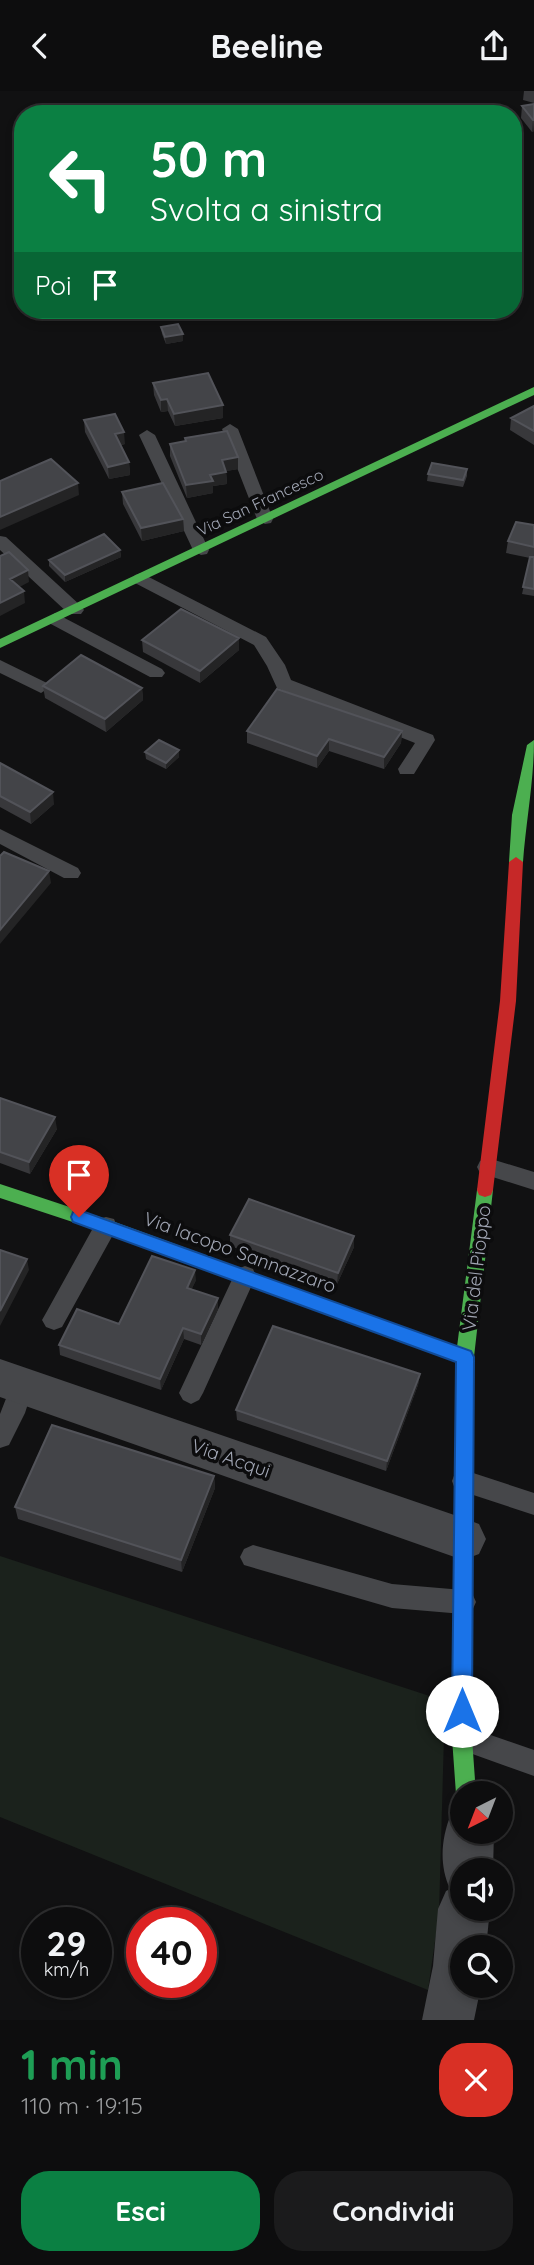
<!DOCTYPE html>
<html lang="it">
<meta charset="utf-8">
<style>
:root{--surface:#0d0d0e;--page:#1b1b1c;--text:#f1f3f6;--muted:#9a9c9e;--line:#2d2d2e;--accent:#0b8043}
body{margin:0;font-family:Quicksand,sans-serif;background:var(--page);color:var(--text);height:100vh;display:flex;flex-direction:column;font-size:26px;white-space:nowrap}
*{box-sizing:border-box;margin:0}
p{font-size:23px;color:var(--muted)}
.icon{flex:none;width:38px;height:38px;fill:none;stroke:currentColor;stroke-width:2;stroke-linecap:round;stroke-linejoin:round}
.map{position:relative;height:1929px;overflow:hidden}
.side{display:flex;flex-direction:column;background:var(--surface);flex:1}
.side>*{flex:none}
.guide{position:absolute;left:14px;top:14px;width:508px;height:214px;border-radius:28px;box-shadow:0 4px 10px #0003,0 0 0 2px var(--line);background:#0b8043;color:#fff;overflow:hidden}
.needle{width:46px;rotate:222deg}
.tools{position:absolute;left:450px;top:1690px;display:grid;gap:14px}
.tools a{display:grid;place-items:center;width:63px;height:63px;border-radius:50%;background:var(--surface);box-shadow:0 4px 10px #0003,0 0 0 2px var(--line);font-size:35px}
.speed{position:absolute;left:21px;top:1816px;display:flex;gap:14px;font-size:35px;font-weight:700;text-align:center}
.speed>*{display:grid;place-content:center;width:91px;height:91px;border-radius:50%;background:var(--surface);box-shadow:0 4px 10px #0003,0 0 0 2px var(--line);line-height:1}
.speed small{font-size:18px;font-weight:400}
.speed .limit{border:10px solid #d22;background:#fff;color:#111}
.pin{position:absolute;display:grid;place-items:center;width:60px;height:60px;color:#fff;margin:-72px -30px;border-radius:50% 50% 50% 0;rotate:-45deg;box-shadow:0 0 7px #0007}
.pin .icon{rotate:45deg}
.me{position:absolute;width:77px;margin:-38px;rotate:0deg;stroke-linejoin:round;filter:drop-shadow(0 0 5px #0008)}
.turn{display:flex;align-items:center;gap:24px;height:147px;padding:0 21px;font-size:32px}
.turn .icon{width:91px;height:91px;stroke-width:2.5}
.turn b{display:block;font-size:49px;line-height:60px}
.then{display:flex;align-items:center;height:66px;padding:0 21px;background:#0003;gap:14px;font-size:26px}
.round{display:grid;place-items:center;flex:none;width:74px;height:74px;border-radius:28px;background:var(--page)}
.headline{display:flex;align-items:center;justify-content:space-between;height:119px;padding:0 21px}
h1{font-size:42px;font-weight:800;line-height:52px;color:#1e9e55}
.primary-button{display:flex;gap:14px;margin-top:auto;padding:14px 21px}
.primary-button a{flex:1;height:80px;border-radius:28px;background:var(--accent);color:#fff;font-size:28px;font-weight:800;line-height:80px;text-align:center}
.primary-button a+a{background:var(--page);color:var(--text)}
header{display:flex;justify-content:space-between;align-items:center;height:91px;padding:0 21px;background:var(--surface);font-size:32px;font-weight:800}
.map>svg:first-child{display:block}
.green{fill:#1b221c}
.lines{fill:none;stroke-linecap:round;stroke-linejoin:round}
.lane{fill:#46474a;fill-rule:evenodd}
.street{fill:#46474a;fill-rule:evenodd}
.fast{fill:#4caf50;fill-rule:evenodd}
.jam{fill:#c62828;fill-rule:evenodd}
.wall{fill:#38383b}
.shaded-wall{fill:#242425}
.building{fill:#434448;stroke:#525359;stroke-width:2}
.route{fill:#1a73e8;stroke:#114b97;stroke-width:2}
.labels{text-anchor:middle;stroke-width:7;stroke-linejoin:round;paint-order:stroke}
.far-street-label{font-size:16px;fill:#a1a6b4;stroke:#0c0c0d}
.street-label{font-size:19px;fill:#a1a6b4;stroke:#0c0c0d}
</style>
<header><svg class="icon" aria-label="back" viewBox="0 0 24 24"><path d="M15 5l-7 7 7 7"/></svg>Beeline<svg class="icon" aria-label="share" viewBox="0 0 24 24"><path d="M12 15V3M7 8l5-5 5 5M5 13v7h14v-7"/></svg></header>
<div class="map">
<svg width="534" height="1929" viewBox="0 0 534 1929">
<rect width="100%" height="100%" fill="#111112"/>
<path class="green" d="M0,1465L445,1610L439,1822L428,1899L0,1726Z"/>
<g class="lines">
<path class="lane" d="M230,333L238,338L273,428L271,432L265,433L257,428L222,338Z
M147,339L155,344L209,459L207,463L201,464L193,459L139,344Z
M0,445L6,446L81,515L84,519L81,523H69L0,459Z
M141,482L266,546L285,574L291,589L433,644L435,649L414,683H400L398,678L415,652L277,597L267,575L254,554L135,492L132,488L135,484Z
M55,522L162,578L165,582L162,586H150L49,532L46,528Z
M0,569L47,592L50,596L41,602L0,582Z
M0,738L78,777L81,782L78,787H64L0,753Z
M488,1067L534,1081V1099L480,1082L477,1076L480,1070Z
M106,1126L114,1128L117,1135L114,1142L62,1236L54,1239L46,1236L42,1229L46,1222L98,1128Z
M245,1175L253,1178L256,1185L203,1302L199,1309L191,1313L183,1309L179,1302L237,1178Z
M22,1283L30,1287L34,1294L25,1322L9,1354L0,1357V1323L14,1287Z
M464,1379L534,1402V1424L455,1398L452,1390L455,1382Z
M253,1454L392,1493L463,1499L472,1502L476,1511L472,1520L463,1523L392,1517L244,1474L240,1466L244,1458Z
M462,1634L534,1659V1685L453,1656L449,1647L453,1638Z"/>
<path class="street" d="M0,1268L463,1427L479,1433L486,1448L479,1463L463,1469L0,1306Z
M462,1719V1741H494L493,1780H462V1818H490L486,1857H462V1895H481L474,1929H422L433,1875L438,1818L446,1800L450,1798C439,1774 441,1748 451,1723Z"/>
<path class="fast" d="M534,296V304L0,557V548Z
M534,649C534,690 526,730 523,771L516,776L509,771L512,724L527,654Z
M485,1092L491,1094L493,1099L474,1266L472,1647L476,1703H462V1711L456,1703L452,1647L456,1271L103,1141L0,1107V1093L112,1130L457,1256L477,1099L479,1094Z"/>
<path class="jam" d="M516,766L523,771L516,910L493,1099L491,1104L485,1106L479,1104L477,1099L500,910L509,771Z"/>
</g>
<path class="wall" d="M524,0H534V12L523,9Z
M534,13V40L532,41L521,27L522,15Z
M161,236L183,250L166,253L162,243Z
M153,292L223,327L175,335L168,320L161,321L154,304Z
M534,315V354L510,339L511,327Z
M84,329L125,353L121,354L129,371L130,384L109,388L85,341Z
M185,347L238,378L226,380L227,393L213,395V402L187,407L170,365V353L185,351Z
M467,378V385L463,396L427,390L428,383Z
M122,401L183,428L184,440L142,450L123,413Z
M534,434V505L522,503L530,467L506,462L508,450Z
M120,459L121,466L65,491L49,475V469Z
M142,549L239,559L200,592L143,561Z
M43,595L142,597L143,609L106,641L45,607Z
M247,640H402L401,652L384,678L329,660L317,677L247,652Z
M179,659V666L166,678L146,668L145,661Z
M0,672L54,713L31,733L0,716Z
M0,1007L57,1038L30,1083L0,1072Z
M230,1144L354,1156L337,1193L230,1155Z
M196,1189L191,1199L218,1218L201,1254L184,1248L161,1299L60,1264L59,1254L119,1233Z
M420,1283L418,1294L386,1380L237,1329L236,1319Z
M214,1385L215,1397L182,1481L18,1428L15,1416Z"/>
<path class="shaded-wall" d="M533,29L534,40L532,41Z
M183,243V250L166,253L165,246Z
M167,308L168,320L161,321V309Z
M223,314V327L175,335L174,323Z
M124,341L125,353L116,355L115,343Z
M238,366V378L222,381V369Z
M129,371L130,384L109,388L108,376Z
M226,381L227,393L213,395V402L187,407L186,394L210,384Z
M78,392L79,404L0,439V426Z
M183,428L184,440L142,450L141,437Z
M120,459L121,466L65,491V484Z
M28,479L29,491L12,500L10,488Z
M24,500L25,512L0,525V512Z
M239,547V559L200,592V580Z
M142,597L143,609L106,641L105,628Z
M402,640L401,652L384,678V666Z
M329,648V660L317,677V665Z
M179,659V666L166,678V672Z
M53,701L54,713L31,733L30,721Z
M49,780L51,792L0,853V839Z
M55,1026L57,1038L30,1083L29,1071Z
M354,1145V1156L337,1193L338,1182Z
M27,1168L29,1179L0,1235V1220Z
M195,1179L196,1189L187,1208V1197Z
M218,1207V1218L201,1254V1243Z
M183,1237L184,1248L161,1299L160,1288Z
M420,1283L418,1294L386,1380L387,1370Z
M214,1385L215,1397L182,1481L181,1469Z"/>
<path class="building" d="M534,13V29H533L522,15Z
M178,233L183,243L165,246L161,236Z
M208,282L223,314L174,323L167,308L161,309L153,292Z
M534,315V340L511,327Z
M115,323L124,341L115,343L129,371L108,376L84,329Z
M227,340L238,366L222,369L226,381L210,384L213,390L186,394L170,353L186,350L185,347Z
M51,368L78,392L0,426V390Z
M432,372L467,378L463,389L428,383Z
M163,392L183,428L141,437L122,401Z
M516,431L534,434V456L508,450Z
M104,443L120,459L65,484L49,469Z
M9,461L28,479L10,488L24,500L0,512V465Z
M530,466H534V498L523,496Z
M181,518L239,547L200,580L142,549Z
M81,564L142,597L105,628L43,595Z
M277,598L402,640L384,666L329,648L317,665L247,640Z
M159,649L179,659L166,672L145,661Z
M0,672L53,701L30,721L0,705Z
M4,761L49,780L0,839V765Z
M0,1007L55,1026L29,1071L0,1061Z
M249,1108L354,1145L338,1182L230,1144Z
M0,1159L27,1168L0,1220Z
M152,1165L195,1179L187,1197L218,1207L201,1243L183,1237L160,1288L59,1254L77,1218L119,1233Z
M273,1235L420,1283L387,1370L236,1319Z
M52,1334L214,1385L181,1469L15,1416Z"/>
<path class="route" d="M79,1119L471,1260L474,1266L472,1620L469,1627L462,1629L455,1627L452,1620L456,1271L73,1131L71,1126L73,1121Z"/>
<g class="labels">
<g class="far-street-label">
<text transform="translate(260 411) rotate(-25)" y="6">Via San Francesco</text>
</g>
<g class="street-label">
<text transform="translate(240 1161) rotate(20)" y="7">Via Iacopo Sannazzaro</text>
<text transform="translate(476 1177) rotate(-83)" y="7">Via del Pioppo</text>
<text transform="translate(231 1367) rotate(19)" y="7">Via Acqui</text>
</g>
</g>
</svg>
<div class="tools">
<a><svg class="needle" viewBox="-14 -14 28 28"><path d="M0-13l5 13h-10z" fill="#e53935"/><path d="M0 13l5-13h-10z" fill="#9a9c9e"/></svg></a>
<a><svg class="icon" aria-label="sound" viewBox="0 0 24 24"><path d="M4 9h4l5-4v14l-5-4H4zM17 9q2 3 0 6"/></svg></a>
<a><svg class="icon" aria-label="search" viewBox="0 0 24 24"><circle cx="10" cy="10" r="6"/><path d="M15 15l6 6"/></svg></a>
</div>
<div class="speed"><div>29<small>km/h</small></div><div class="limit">40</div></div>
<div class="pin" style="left:79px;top:1126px;background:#d93025"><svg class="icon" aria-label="arrive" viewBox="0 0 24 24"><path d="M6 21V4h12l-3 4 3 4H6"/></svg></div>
<svg class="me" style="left:462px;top:1620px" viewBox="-20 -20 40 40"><circle r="19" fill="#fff"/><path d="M0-13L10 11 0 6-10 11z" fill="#1a73e8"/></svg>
<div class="guide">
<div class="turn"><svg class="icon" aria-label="left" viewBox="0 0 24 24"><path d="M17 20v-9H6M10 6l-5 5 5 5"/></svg><div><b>50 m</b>Svolta a sinistra</div></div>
<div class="then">Poi<svg class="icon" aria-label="arrive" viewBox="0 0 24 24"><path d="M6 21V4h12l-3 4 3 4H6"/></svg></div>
</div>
</div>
<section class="side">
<div class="headline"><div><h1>1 min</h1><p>110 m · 19:15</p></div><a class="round" style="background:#d93025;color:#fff"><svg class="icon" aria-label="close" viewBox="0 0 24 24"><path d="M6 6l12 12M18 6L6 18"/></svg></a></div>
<div class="primary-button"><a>Esci</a><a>Condividi</a></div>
</section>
